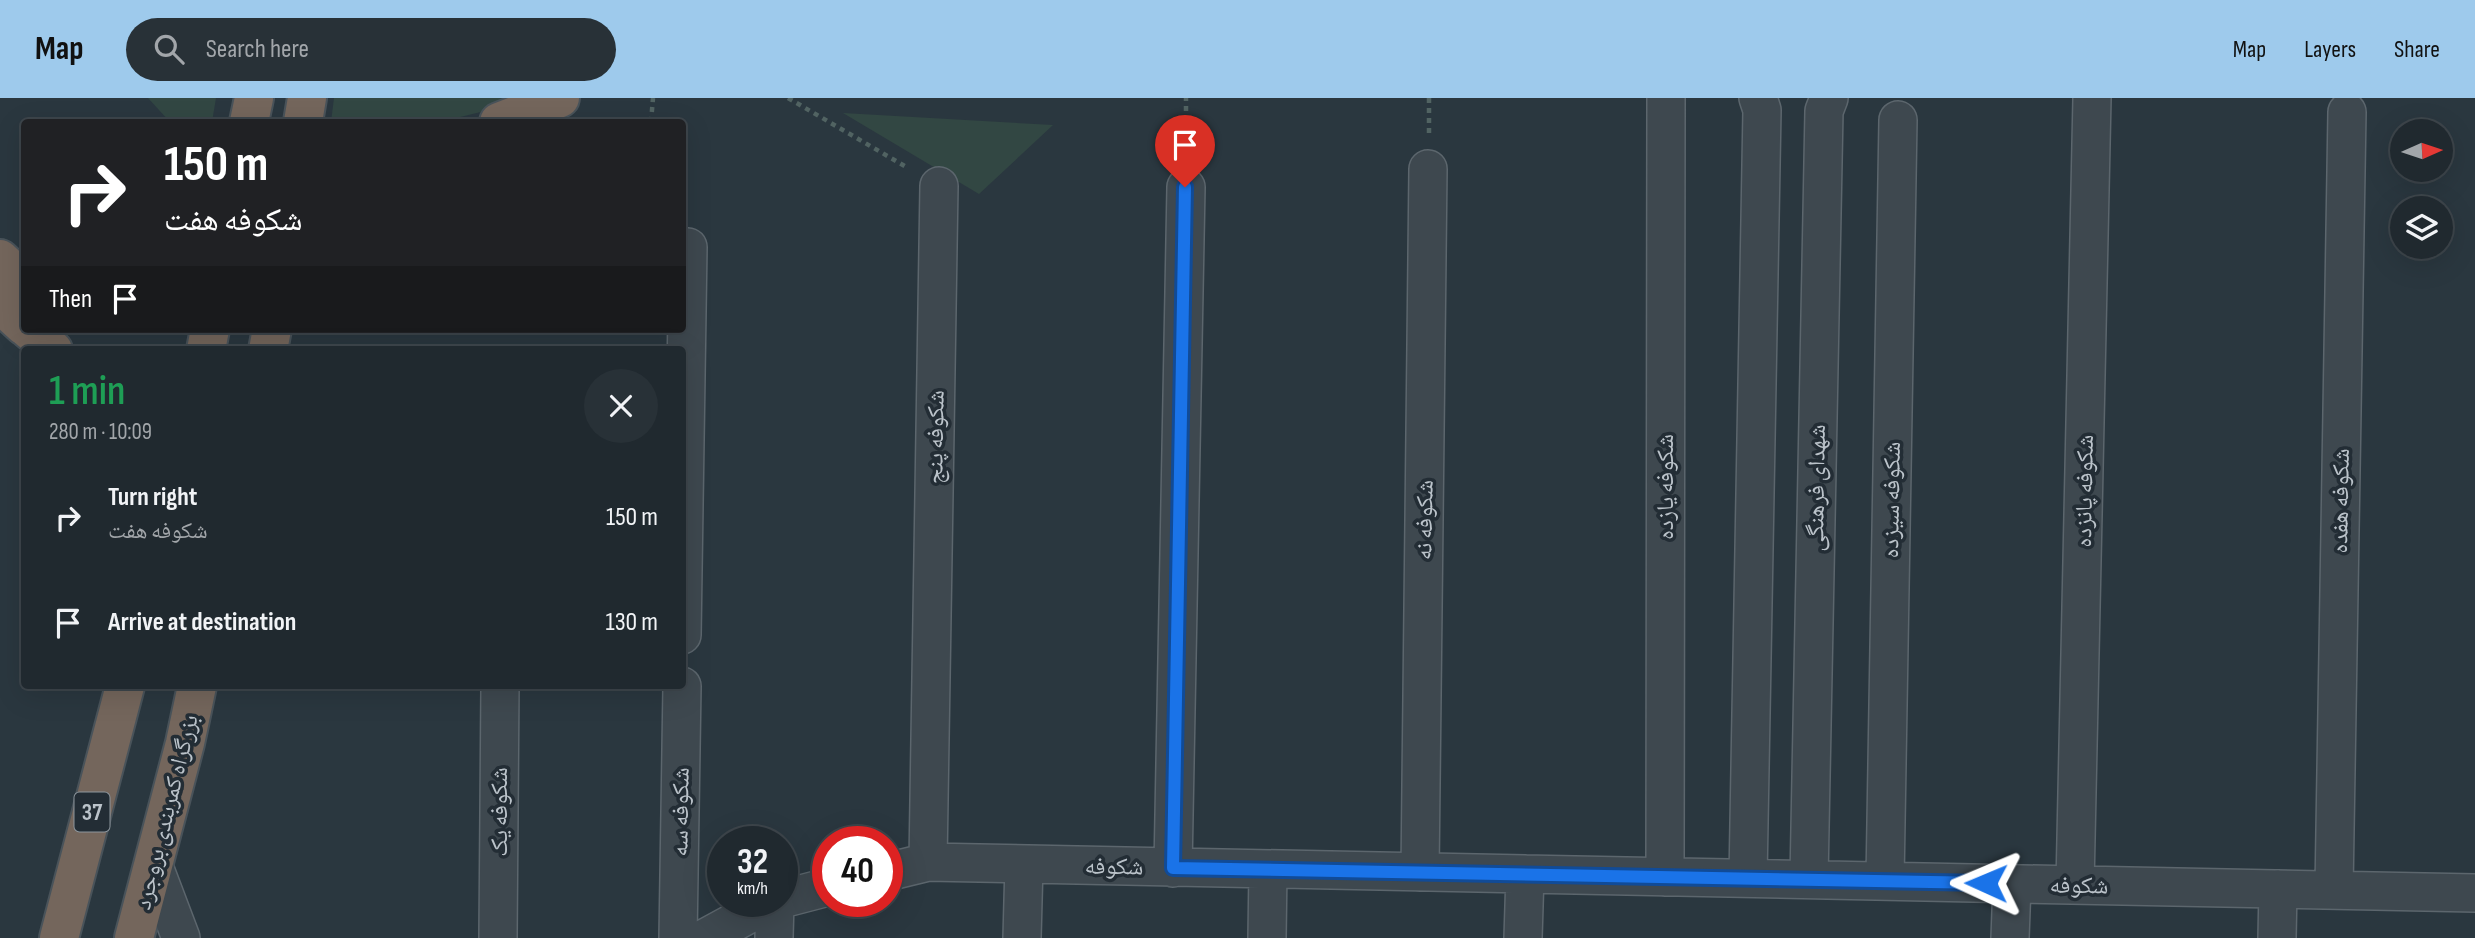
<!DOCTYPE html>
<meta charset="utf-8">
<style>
:root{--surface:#20292f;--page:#283137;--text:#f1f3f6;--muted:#a2a6aa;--line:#3d454b;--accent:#9ecaec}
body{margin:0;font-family:"Sofia Sans Condensed","Noto Naskh Arabic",sans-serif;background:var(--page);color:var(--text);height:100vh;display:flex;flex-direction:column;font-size:26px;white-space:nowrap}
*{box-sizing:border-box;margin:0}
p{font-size:23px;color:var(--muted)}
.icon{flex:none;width:38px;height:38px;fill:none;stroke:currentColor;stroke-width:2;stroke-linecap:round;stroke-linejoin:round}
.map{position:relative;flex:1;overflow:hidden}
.details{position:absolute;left:21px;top:248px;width:665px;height:343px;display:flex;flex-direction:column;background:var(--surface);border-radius:7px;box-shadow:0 7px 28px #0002,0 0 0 2px var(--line)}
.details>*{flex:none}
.banner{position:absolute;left:21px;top:21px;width:665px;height:214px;border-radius:7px;box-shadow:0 7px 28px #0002,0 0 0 2px var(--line);background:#202124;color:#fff;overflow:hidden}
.needle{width:46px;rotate:87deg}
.tools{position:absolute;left:2390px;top:21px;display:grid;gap:14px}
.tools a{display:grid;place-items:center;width:63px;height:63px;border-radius:50%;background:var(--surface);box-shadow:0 7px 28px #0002,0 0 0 2px var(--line);font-size:35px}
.speed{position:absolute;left:707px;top:728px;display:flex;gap:14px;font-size:35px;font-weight:700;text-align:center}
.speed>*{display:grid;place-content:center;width:91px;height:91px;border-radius:50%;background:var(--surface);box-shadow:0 7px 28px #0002,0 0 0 2px var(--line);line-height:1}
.speed small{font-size:18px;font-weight:400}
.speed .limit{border:10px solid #d22;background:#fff;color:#111}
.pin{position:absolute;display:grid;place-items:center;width:60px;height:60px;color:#fff;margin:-72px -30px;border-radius:50% 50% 50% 0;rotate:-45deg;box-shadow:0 0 7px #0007}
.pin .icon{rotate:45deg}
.me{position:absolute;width:77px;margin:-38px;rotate:271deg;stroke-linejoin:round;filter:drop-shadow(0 0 5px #0008)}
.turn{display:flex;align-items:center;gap:24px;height:147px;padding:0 28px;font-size:32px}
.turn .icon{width:91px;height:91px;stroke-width:2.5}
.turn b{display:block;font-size:49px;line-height:60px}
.then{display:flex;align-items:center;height:66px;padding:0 28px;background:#0003;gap:14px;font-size:26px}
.round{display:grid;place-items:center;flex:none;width:74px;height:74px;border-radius:37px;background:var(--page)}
.head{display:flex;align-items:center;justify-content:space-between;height:119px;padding:0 28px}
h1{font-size:42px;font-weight:600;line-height:52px;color:#1e9e55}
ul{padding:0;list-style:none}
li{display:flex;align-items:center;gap:21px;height:105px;padding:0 28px}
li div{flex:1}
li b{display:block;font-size:26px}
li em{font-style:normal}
header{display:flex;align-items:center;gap:42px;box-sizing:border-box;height:98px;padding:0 35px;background:var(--accent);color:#111}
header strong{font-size:33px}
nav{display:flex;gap:38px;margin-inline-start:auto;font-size:24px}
.search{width:490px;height:63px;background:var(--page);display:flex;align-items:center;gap:18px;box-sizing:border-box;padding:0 24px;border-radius:38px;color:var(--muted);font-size:26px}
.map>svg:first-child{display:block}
.green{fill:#324743}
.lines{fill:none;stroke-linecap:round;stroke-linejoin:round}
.minor-casing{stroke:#5c666d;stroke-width:40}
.highway-casing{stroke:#49535a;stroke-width:42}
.path{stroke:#516362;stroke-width:4.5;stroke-dasharray:5 5;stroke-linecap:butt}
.minor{stroke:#3e484f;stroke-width:37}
.highway{stroke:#74665c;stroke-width:38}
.route-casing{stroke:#114b97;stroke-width:18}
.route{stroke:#1a73e8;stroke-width:12}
.labels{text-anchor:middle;stroke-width:7;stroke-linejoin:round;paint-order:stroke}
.shield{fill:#232d35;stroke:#8d969d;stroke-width:2}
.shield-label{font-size:23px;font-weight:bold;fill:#bbc3ca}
.street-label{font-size:24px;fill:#bbc3ca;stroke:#232d35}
</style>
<header>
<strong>Map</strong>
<div class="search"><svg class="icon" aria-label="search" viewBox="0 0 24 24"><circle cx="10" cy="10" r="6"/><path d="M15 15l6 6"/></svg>Search here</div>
<nav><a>Map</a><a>Layers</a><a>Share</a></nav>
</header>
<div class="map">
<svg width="2475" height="840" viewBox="0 0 2475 840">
<rect width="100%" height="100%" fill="#2a373f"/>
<path class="green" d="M148,0H216L212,24H170Z
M334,0H528L525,3L440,24H331Z
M843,15L1053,27L979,96Z"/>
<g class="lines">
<g class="minor-casing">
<path id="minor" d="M682,537L688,149
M928,764L939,88
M153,766L181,840
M1173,770L1186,89
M887,774L928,764L2475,795
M1420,774L1428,71
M1665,779L1666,0
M1748,780L1762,12L1758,0
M1809,781L1824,13L1829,0
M1885,783L1898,22
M2075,787L2092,0
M2334,792L2347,14
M782,801L828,789
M498,840L500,588
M678,840L682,588
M705,840L773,803
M774,840L775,803
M1022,840L1024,766
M1267,840L1268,771
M1523,840L1525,776
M2010,840L2012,786
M2277,840L2278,791"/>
</g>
<g class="highway-casing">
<path id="highway" d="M249,24L254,0
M303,24L307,0
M499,24L560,0
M0,161L18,178L24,179
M0,206L24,228
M28,231L53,252
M206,252L210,231
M268,252L272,231
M59,840L125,588
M134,840L185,645L197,588"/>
</g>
<path class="path" d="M788,0L908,70
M651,24L653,0
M1429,35V0
M1186,53V0"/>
<use href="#minor" class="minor"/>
<use href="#highway" class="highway"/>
</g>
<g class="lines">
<g class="route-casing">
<path id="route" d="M1185,89L1173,770L1986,785"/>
</g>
<use href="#route" class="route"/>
</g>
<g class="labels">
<rect class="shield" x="74.5" y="694.5" width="35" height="39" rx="5"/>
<g class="shield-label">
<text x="92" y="722">37</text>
</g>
<g class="street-label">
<text transform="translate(935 339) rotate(-89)" y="8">شکوفه پنج</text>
<text transform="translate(1665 389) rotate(-90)" y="8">شکوفه یازده</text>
<text transform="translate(1816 390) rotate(-89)" y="8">شهدای فرهنگی</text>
<text transform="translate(2084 393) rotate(-89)" y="8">شکوفه پانزده</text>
<text transform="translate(1891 402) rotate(-89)" y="8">شکوفه سیزده</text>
<text transform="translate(2340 403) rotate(-89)" y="8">شکوفه هفده</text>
<text transform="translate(1424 422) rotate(-89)" y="8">شکوفه نه</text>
<text transform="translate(166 714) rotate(-76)" y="8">بزرگراه کمربندی بروجرد</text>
<text transform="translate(499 714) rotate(-90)" y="8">شکوفه یک</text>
<text transform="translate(680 714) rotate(-89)" y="8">شکوفه سه</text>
<text transform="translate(1114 768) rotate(1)" y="8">شکوفه</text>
<text transform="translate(2079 787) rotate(1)" y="8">شکوفه</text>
</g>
</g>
</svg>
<div class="tools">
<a><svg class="needle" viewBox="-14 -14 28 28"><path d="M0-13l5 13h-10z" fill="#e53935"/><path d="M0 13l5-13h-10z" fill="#a2a6aa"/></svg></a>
<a><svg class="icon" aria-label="layers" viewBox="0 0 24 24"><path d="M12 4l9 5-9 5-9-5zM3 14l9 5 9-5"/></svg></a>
</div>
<div class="speed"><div>32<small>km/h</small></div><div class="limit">40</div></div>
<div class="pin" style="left:1185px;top:89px;background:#d93025"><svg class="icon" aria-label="arrive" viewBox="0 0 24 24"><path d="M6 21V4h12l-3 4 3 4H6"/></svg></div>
<svg class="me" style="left:1986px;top:785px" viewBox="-20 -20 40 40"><path d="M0-17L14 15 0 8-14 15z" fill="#1a73e8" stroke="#fff" stroke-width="4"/></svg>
<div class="banner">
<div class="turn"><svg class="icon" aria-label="right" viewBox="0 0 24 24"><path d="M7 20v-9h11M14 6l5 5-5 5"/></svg><div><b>150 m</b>شکوفه هفت</div></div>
<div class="then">Then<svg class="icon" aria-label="arrive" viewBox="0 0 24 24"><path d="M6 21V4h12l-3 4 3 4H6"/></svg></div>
</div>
<section class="details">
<div class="head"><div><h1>1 min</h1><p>280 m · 10:09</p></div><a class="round"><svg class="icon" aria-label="close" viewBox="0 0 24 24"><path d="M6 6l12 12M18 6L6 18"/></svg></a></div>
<ul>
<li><svg class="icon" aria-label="right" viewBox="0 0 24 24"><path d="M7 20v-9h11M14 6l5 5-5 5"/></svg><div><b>Turn right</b><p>شکوفه هفت</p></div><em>150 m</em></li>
<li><svg class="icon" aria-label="arrive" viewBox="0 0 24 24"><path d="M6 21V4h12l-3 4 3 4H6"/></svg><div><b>Arrive at destination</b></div><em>130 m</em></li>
</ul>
</section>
</div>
